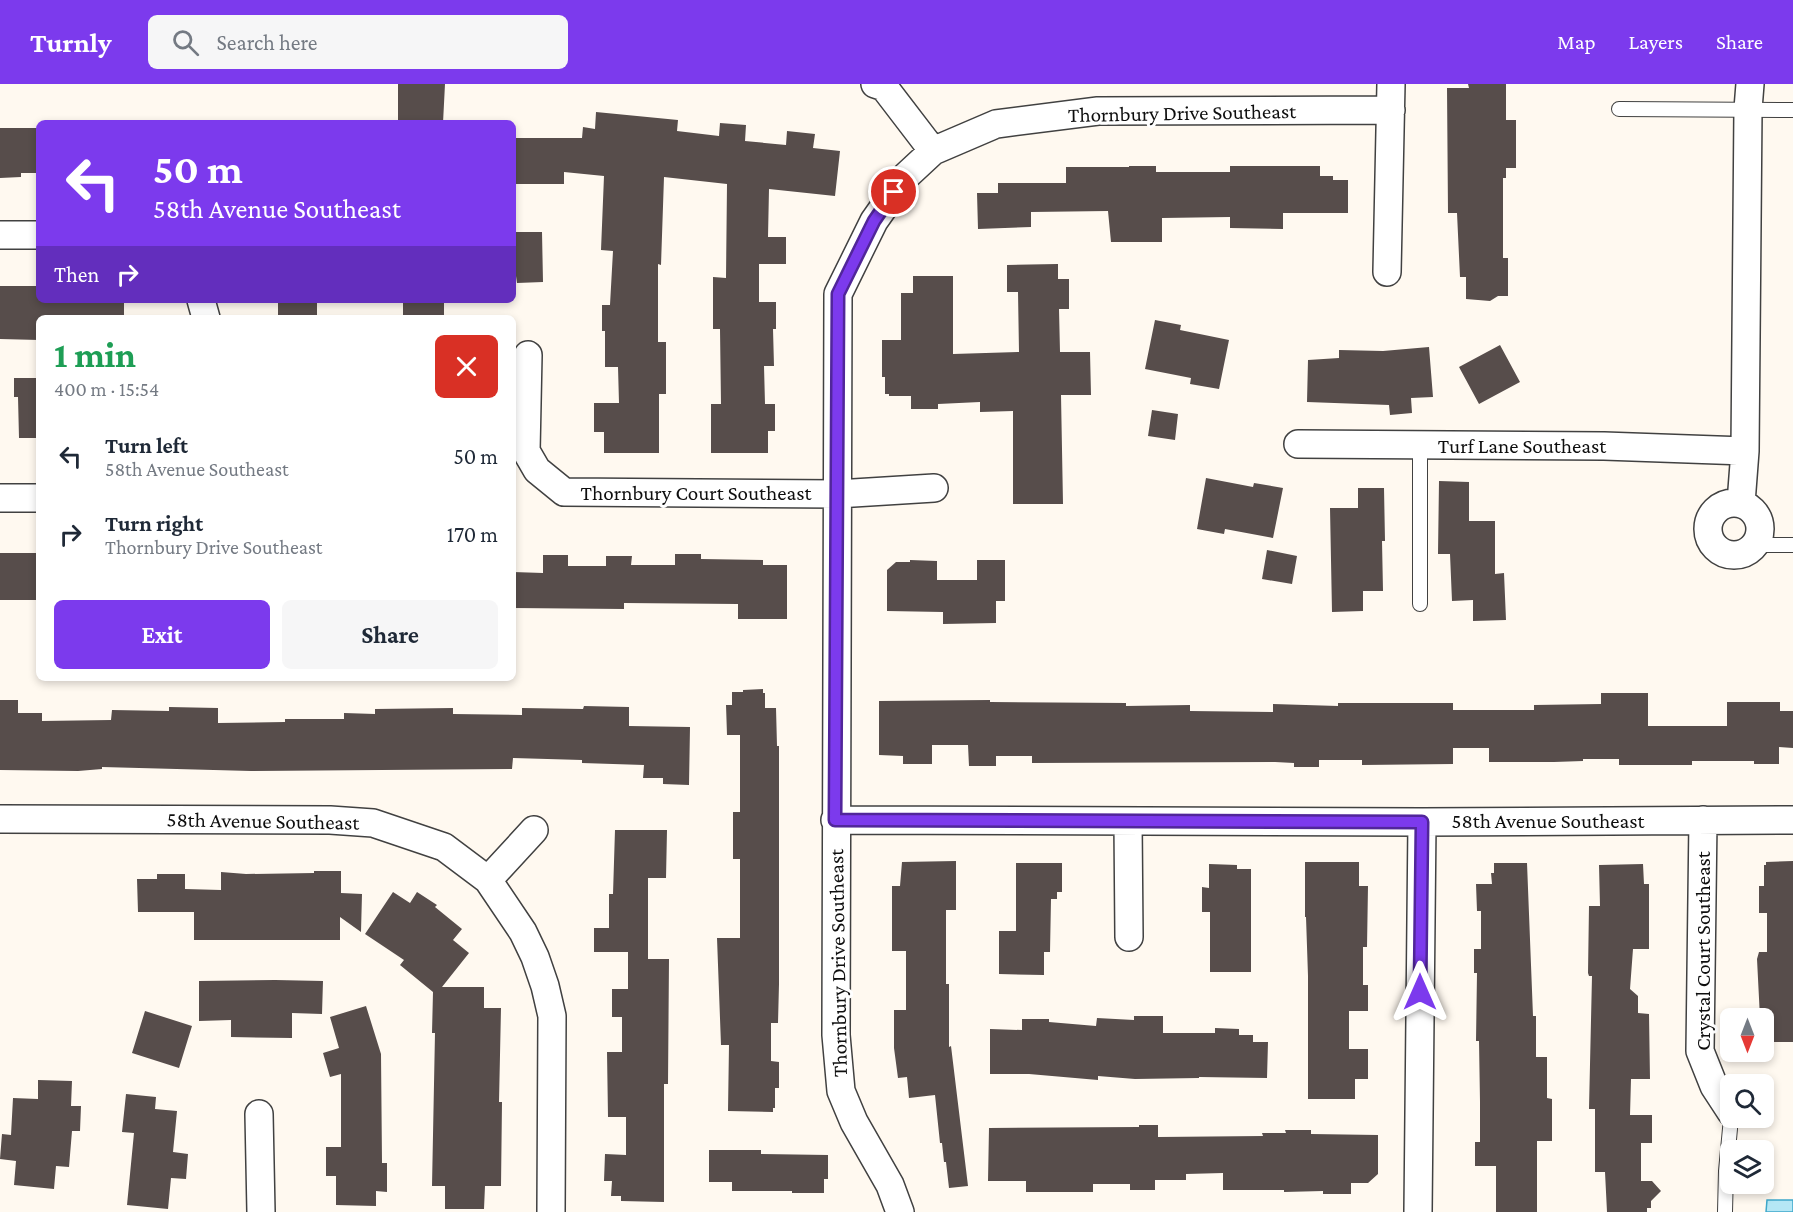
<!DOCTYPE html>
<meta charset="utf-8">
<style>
:root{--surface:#fff;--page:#f6f6f7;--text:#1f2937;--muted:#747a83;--accent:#7c3aed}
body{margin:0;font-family:"Crimson Pro",serif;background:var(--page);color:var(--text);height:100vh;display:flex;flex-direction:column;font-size:22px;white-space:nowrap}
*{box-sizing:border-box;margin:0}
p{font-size:20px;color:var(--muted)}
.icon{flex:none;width:33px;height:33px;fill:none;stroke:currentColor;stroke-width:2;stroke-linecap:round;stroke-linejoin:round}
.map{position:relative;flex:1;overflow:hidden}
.sheet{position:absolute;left:36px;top:231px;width:480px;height:366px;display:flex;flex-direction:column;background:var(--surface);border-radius:9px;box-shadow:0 3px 9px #0003}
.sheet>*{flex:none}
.banner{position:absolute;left:36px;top:36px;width:480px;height:183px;border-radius:9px;box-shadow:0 3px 9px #0003;background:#7c3aed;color:#fff;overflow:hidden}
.needle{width:39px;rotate:180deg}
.tools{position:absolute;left:1720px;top:924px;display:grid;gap:12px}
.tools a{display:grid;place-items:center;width:54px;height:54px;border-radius:9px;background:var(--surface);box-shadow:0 3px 9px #0003;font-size:30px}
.pin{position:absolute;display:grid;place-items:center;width:51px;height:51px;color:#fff;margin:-26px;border:3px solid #fff;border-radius:50%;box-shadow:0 2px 6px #0007}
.me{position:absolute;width:66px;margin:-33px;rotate:0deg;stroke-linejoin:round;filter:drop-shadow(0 0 4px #0008)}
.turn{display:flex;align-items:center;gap:21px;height:126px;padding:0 18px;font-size:27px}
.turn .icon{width:78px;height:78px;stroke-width:2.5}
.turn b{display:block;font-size:42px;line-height:51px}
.then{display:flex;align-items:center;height:57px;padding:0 18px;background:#0003;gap:12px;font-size:22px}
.round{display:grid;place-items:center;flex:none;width:63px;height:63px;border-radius:9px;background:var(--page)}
.overview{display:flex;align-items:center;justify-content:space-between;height:102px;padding:0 18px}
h1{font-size:36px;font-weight:700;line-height:45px;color:#1e9e55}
.cta{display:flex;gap:12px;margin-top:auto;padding:12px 18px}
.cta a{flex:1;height:69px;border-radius:9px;background:var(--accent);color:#fff;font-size:24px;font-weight:700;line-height:69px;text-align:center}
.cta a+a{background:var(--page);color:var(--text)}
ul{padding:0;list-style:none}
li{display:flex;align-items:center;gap:18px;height:78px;padding:0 18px}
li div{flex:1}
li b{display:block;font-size:22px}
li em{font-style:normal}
header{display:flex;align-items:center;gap:36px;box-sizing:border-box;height:84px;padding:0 30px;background:var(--accent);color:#fff}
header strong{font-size:28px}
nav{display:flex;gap:33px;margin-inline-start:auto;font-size:21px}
.search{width:420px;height:54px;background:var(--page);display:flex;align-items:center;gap:15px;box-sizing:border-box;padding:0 21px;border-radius:9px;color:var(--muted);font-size:22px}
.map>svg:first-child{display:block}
.water{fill:#b5e7f5;stroke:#3ea8ca;stroke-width:1.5}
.building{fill:#574d4b}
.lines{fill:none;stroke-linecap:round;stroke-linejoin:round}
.service-casing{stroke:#414141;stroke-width:16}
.minor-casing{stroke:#414141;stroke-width:30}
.service{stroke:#fff;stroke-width:14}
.minor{stroke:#fff;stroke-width:27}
.route-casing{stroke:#51269a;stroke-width:15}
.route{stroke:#7c3aed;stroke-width:10}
.labels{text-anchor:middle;stroke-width:6;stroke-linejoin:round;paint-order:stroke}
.street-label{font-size:21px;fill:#0e0e0e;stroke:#fff}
</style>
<header>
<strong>Turnly</strong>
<div class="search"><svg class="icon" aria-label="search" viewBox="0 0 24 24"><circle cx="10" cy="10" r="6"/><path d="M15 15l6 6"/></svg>Search here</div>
<nav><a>Map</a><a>Layers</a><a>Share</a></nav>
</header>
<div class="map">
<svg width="1793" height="1128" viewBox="0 0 1793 1128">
<rect width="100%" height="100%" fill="#fff9f0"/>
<path class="water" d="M1767,1116H1793V1128H1766Z"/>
<path class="building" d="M398,0H445L443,39H398Z
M1468,0H1506V36H1516V84H1506V94H1503V174H1508V212H1498L1490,217L1466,215V193H1460L1457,129H1448L1447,4H1469Z
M596,28L678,36L677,47L719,52L720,39L746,41L745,57L786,61L787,47L815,50L813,64L840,67L835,112L769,105L768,153H786V180H759V218H776V245H773L774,282H764L765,320H775V347H768V369H711V320H721L720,245H713V193L726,194L727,100L664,93L661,181L658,180V258H666V310H659V369H604V348H594V319H619L618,283H605V247H602V221H610L613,167L601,166L604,92L564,88V100H513V54H582L583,43L595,45Z
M0,44H39V89H21V93L0,94Z
M1129,82H1156V88H1230V82H1320V92H1333V96H1348V129H1283V145L1230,144V133L1162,134V158H1111L1108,127L1031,128V143L978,145L977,109H998V99H1066V83H1129Z
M513,148H542L543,198L517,199L516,192H513Z
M1058,180V195H1069V225H1059L1060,268H1090L1091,311H1061L1063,420H1013V327L980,328V318L938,320V325H911V312H889V310H885V293H882V256H901V209H913V192H953V270L1019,268L1018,208H1007V181Z
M0,202H39V216H124V234H39V256L0,255Z
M278,216H317V234H278Z
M403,216H444V234H403Z
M1155,236L1181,241L1180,246L1229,256L1219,305L1190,300L1191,294L1145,285Z
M1500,261L1520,298L1479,320L1459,283Z
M1429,263L1433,313L1411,314L1412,329L1390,331L1389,321L1307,318L1308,276L1339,274V266L1383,267Z
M14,294H39V354H19L18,313H14Z
M1152,326L1178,330L1175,356L1148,352Z
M1206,394L1253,403L1254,399L1283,404L1273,454L1225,445L1224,450L1197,445Z
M1439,397L1469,398V437H1495V490L1504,489L1506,536L1473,537V516L1452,517L1450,470H1438Z
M1358,404H1384L1385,457H1382L1383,507H1363V527L1332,528L1330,424H1358Z
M1267,466L1297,472L1292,500L1262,495Z
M0,469H39V516H0Z
M675,470H701V475L763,476V481H787V535H738V520L624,519V525L513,524V488L543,489V471H568V482H606V472H632L631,481H675Z
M910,476L937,477V496H977V476H1005V517H996V539L943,540V528L887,527V486L896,478H910Z
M763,605V609H765V624H776L777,662H779V900L778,939H771V977L779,978V1004H775V1024H773V1028L728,1027L729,961H721L717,854H740V775H733V728H740V651H727L726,621H732V608H743V606Z
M1601,609H1648V642H1727V618H1780V627H1793V664L1779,663V680H1754V677H1692V681H1619V675H1583V677L1554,678H1489V664H1453V680L1362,681V676H1319V683H1294V679L1275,678L1032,679V672H996V682H969L968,661H932V680H903V672L879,671V617L990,616V618L1126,619V622L1190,621V627L1273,628V620L1338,622V619H1453V626H1534V621L1601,620Z
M0,616H18V629H42V637L111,636L112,626L169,627V623L218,624V639L285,638V635H344V629L375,630V625L453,624V630L522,631V624L583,625L584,622L629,623V642L690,643L689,701L663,700V694H643L644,681L582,679V676L513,674L512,685L251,687L102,683V685L78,687L0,686Z
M615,746H667L666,794H648V875H669L668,1000H664V1118L621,1117V1112H611L612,1097H604L605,1070L626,1071V1033H608L607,968H622V933H612V905H628V868H594V844H609V810H613Z
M956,777V826H946V900H949V963L951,962L968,1102L949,1104L946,1078H944L942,1059H940L935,1011L909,1014L907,993L898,994L894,964V926H906V867H892V802H900L902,778Z
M1793,777V958H1764V934H1760L1757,875L1759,868H1767V829H1759V802H1764V781H1766V778Z
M1305,778H1359V802H1368L1367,863H1363V901H1368V927H1349V965H1368V995H1355V1015H1308V892L1306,833H1305Z
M1016,779H1062V808H1057V815H1051L1050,868H1044V891L999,890V847H1016Z
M1494,779H1527L1533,932H1536V973H1547V1014L1552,1015V1057H1537V1128H1496V1082H1475V1058H1480V1018L1479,957H1476L1477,889H1474V865H1481V827H1477L1476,800H1492L1491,789H1494Z
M1209,780L1237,781V785H1251V888H1210V828H1202V803L1209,804Z
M1643,780L1644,800H1649V865H1633L1630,905L1638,912V929L1649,930L1650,995H1631L1630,1031H1652V1059H1641V1097H1652L1661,1107L1651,1117V1124H1647V1128H1607L1605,1088H1595V1025H1589L1592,892H1589L1588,889L1589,822H1600L1599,781Z
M314,787H341V809L362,810L361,848L340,833V856H194V828H138L137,795H157V790H185V805L221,806V788L246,790L314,789Z
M393,808L410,819L417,808L437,821L435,823L462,845L453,856L469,869L442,903H484V924H501L499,1018H502L501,1102H485L484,1125H445V1102H432L435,949H432L433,908L400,881L404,876L365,850Z
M275,896L323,897L322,930L292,929V954L231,953V936L199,937V897Z
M366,922L381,970L382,1079H387V1108L376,1107V1122L336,1121V1092H326V1063H341V990L330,993L323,969L339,964L330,933Z
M145,927L192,942L179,984L132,969Z
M1134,932H1163V949H1215V944L1239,945V951H1253V958H1268L1267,994L1199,993V994L1135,995L1098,992V996L1029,990H990V945L1022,946V935H1049V938L1096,942L1097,934L1134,936Z
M38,996L72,997L71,1022H81L80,1047H72L69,1083L56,1082L54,1105L14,1101L16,1077L0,1075L2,1050L11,1051L13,1014L38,1015Z
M126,1010L156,1013L155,1025L177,1027L173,1068L188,1070L186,1095L171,1094L168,1125L127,1121L134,1049L122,1048Z
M1139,1041H1158V1053L1263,1052L1262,1049H1286L1285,1046H1311V1050L1378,1051V1090L1368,1099H1351V1110H1323V1107L1284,1108V1106H1223V1089L1186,1090V1096H1155V1106H1130V1100H1093V1108H1026V1097H988L989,1044L1139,1043Z
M709,1066H761V1070L828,1071V1095H824V1109H792V1107H732V1098H709Z"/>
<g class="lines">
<g class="service-casing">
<path id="service" d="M1619,25L1793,26
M1755,461H1793
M1420,520V361
M1725,1128L1726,1087L1731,1034"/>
</g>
<g class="minor-casing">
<path id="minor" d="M875,0L884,3L933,67
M0,151H39
M1387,188L1391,0
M201,216L206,234
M528,271L526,367L537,386L564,408L837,410L934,404
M1298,360L1604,362L1745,367
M0,414H39
M1741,419L1745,367L1748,25L1750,0
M1708 445a26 26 0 1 1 52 0a26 26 0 1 1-52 0Z
M0,735L330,736L373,739L444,763L488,796L523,848L535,873L545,902L552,932L551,1128
M835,736L1422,738L1793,736
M1703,736L1700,967L1714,1002L1731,1028
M1128,738L1129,853
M488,796L534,746
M259,1030L261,1128
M900,1128L890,1101L854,1038L841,1007L836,951L838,210L874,137L905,93L933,67L996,40L1098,27L1391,26
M1418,1128L1422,738"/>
</g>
<use href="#service" class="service"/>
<use href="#minor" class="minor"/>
</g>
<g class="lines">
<g class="route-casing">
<path id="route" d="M894,108L874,137L838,210L835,736L1422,738L1420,908"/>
</g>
<use href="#route" class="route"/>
</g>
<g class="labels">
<g class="street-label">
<text transform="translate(1182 29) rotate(-1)" y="7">Thornbury Drive Southeast</text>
<text x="1522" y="369">Turf Lane Southeast</text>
<text x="696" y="416">Thornbury Court Southeast</text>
<text transform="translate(263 737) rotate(1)" y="7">58th Avenue Southeast</text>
<text x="1548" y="744">58th Avenue Southeast</text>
<text transform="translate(1703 867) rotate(-90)" y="7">Crystal Court Southeast</text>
<text transform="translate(838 879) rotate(-91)" y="7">Thornbury Drive Southeast</text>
</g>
</g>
</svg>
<div class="tools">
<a><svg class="needle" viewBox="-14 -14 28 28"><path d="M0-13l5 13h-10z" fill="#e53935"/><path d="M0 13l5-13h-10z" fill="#747a83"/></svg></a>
<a><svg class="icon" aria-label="search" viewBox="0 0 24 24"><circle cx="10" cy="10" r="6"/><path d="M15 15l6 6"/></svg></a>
<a><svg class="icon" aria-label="layers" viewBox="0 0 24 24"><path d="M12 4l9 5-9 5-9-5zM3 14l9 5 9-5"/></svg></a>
</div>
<div class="pin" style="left:894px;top:108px;background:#d93025"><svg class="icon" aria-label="arrive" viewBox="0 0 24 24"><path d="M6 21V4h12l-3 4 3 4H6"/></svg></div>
<svg class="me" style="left:1420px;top:908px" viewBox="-20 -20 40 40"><path d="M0-17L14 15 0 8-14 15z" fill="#7c3aed" stroke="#fff" stroke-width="4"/></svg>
<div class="banner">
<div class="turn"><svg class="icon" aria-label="left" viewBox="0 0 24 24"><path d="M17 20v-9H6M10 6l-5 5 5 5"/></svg><div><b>50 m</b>58th Avenue Southeast</div></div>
<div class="then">Then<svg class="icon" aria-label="right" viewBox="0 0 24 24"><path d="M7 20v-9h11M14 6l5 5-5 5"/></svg></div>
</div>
<section class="sheet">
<div class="overview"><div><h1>1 min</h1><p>400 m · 15:54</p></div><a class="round" style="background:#d93025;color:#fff"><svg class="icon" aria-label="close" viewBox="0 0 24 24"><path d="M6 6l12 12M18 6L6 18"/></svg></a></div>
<ul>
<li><svg class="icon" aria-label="left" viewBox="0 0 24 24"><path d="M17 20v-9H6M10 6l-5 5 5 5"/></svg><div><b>Turn left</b><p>58th Avenue Southeast</p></div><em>50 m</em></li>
<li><svg class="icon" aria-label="right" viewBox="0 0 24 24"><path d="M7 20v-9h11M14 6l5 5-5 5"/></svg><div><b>Turn right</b><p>Thornbury Drive Southeast</p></div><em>170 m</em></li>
</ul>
<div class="cta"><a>Exit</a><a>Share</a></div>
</section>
</div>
